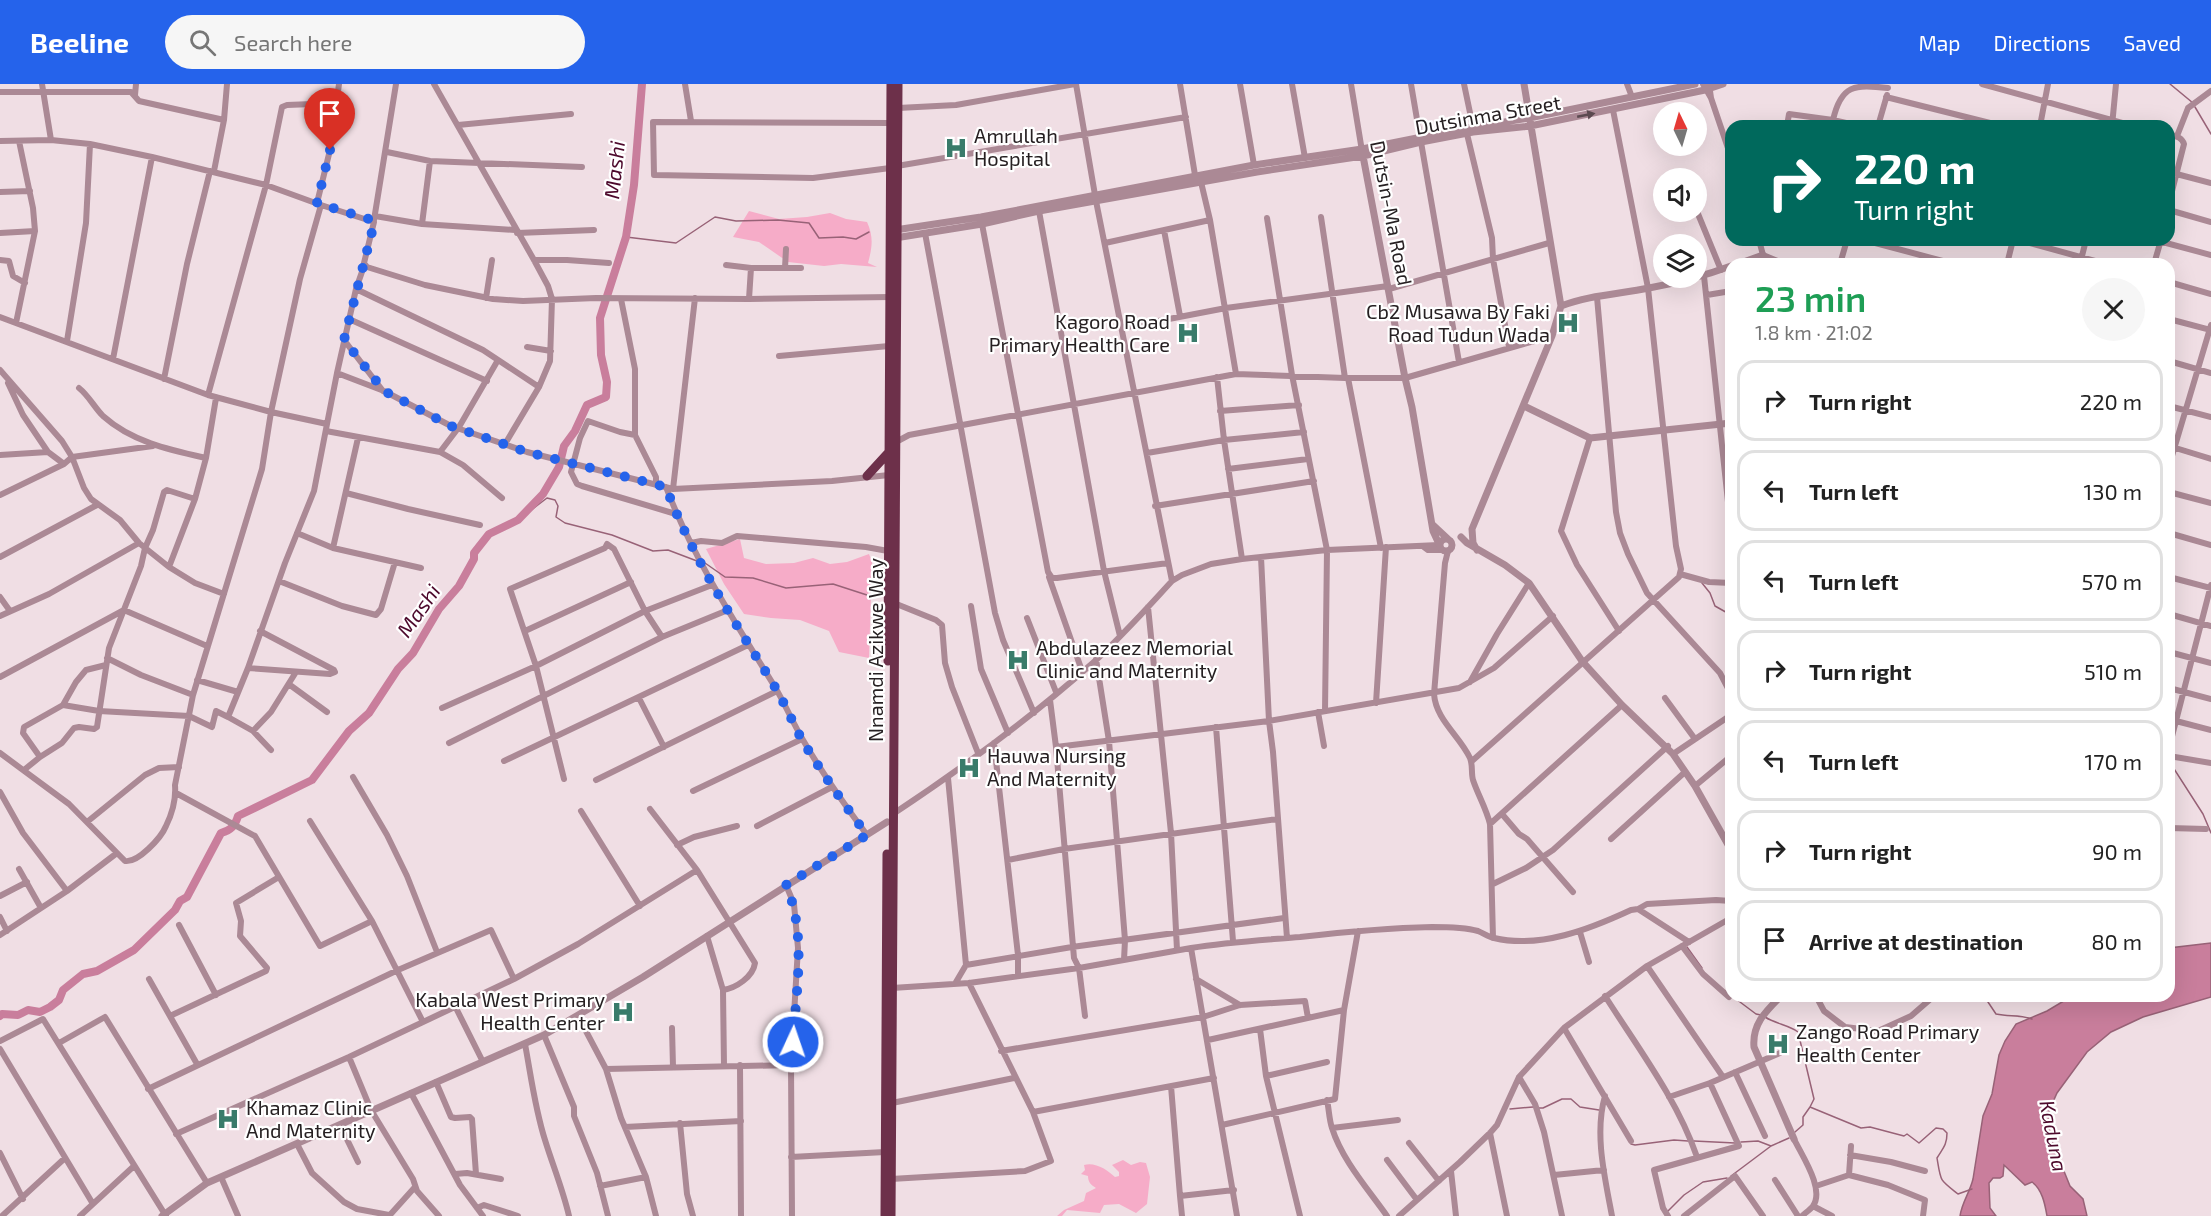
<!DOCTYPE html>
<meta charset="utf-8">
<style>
:root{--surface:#fff;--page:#f6f6f6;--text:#222;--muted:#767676;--line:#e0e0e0;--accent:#2563eb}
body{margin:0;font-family:"Exo 2",sans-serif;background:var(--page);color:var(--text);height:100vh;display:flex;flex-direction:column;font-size:22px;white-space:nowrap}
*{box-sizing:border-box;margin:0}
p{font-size:20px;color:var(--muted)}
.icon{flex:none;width:33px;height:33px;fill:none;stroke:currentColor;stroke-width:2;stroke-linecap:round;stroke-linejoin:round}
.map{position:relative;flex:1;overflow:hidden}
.details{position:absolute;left:1725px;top:174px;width:450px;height:744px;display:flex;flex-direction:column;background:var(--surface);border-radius:18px;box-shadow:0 6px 24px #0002}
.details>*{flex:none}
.guide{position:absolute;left:1725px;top:36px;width:450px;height:126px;border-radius:18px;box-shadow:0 6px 24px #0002;background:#00695c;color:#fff;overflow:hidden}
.needle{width:39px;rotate:355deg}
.buttons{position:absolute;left:1653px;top:18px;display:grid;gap:12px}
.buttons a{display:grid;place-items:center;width:54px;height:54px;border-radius:50%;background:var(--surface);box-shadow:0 6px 24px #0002;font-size:30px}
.pin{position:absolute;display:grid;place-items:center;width:51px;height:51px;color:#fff;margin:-62px -26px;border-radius:50% 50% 50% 0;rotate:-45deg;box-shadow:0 0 6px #0007}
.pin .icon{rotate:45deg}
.me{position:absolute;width:66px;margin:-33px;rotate:3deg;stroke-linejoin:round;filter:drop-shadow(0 0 4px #0008)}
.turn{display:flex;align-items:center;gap:21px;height:126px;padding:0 30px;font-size:27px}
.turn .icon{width:78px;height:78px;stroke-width:2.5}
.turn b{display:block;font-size:42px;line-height:51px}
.round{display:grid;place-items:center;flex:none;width:63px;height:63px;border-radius:32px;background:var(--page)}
.summary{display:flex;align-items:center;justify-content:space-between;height:102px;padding:0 30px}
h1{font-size:36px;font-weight:600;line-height:45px;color:#1e9e55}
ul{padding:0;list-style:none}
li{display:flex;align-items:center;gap:18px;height:81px;margin:0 12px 9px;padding:0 18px;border:3px solid var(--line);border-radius:18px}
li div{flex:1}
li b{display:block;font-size:22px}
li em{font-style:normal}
header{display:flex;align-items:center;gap:36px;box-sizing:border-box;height:84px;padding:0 30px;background:var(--accent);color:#fff}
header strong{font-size:28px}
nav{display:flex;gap:33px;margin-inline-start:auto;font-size:21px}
.search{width:420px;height:54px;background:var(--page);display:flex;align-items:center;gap:15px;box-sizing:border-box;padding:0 21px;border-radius:33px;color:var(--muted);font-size:22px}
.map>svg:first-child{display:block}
.green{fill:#f6acc8}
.water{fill:#c97e9c;stroke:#986277;stroke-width:1.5}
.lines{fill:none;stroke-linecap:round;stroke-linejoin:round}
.stream{stroke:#986277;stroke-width:1.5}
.river{stroke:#c97e9c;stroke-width:8}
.minor{stroke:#ab8995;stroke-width:6}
.tertiary{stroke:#ab8995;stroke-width:7}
.trunk{stroke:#6d304a;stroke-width:9}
.oneway{fill:#5b4a50}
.route{stroke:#2563eb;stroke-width:10;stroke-dasharray:0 18}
.labels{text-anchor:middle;stroke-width:4.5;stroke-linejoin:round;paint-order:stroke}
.street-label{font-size:20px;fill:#262022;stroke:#fff}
.poi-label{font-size:20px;fill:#262022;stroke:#fff;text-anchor:start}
.water-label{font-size:21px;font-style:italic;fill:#4d092c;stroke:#fff}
</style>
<header>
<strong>Beeline</strong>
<div class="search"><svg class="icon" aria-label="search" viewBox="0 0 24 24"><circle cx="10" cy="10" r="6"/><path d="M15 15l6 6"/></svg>Search here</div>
<nav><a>Map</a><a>Directions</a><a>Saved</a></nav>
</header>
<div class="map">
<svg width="2211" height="1132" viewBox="0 0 2211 1132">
<rect width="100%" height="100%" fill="#f0dee4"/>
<path class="green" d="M749,127L779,135L807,133L830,129L846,135L867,138C874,153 872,164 868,179L877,183L841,180L824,182L788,178L759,158L733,153Z
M740,455L744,474L766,480L794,479L813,474L830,480L847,478L869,470L872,478L869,574L839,568L829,547L800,536L771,534L744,530L724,500L706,465Z
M1123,1076L1131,1081L1140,1078L1146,1079L1150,1093L1147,1120L1136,1129L1119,1120L1104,1121L1100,1129L1067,1126L1062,1132H1057L1064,1126L1084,1117L1086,1109L1096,1104C1091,1101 1088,1098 1088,1092L1081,1090L1085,1086L1084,1081C1096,1078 1107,1086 1115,1093L1119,1092V1088L1112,1081Z"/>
<path class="water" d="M2211,859V913L2143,933L2111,948L2087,968L2057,1009L2049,1027V1044L2053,1060L2070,1102L2083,1115L2087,1132H2047C2045,1120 2042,1105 2032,1098L2025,1101L2004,1081L2003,1092L2000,1094H1993L1989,1099L1990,1124L1996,1132H1960C1962,1118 1970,1108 1973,1095L1983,1032L1992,1010L1999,971L2005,957L2016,940L2047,927L2072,912H2169V864Z"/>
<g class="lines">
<path class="stream" d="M2170,0L2193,19
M2195,23L2211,50
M626,153L676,159L715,133L736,137L778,136L809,139L819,154L843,153L856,155L869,148
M518,436L547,414L555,416L558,422L556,433L565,439L612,451L653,467L668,466L697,477
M705,479L725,493L753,494L786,504L833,500L870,512
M1702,499L1710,509L1715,522L1731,531
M2169,677L2203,730L2211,749
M1687,863L1702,884
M1732,912L1756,930L1761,931
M1984,912L1996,930C2010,933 2018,930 2032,935
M1765,933C1776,940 1789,941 1798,948L1814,1015L1810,1023
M1538,1024H1543L1562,1015H1571L1580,1023L1599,1026
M1510,1025L1533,1023
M1795,1048L1803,1041V1033L1810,1023L1861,1044L1870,1043L1904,1052L1907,1050L1919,1059L1936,1044L1943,1045L1947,1049C1947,1061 1943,1064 1937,1074C1941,1098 1939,1095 1958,1110L1972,1105
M1694,1057L1735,1059
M1741,1058L1758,1057L1771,1062
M1631,1060L1635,1061L1674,1056L1688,1057
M1731,1092L1771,1062L1789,1054
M1668,1127L1684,1111L1703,1098L1727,1094"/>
<path class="river" d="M0,932L2,930L18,931L28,926L40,928L50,923L59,916L63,906L83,890L97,887L134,866L175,826L180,817L187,813L221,749C231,746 235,742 238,732L312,696L349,647L369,629L398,585L413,569L439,525L459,502L474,475V469L489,450L518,436L543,410L559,383L564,362L575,347L587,321L606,313L607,298L601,271L600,234L626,153L634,101L642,0"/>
<path class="minor" d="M42,0L51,56
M434,0L534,176L548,202L552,215L550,277L539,303L505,360
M685,0L691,37
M1076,0L1095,111
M1180,0L1195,91
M1240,0L1254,81
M1292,0L1305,74
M1351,0L1362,67
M1411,0L1420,53
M1464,0L1473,43
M1627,0L1632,13
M1703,0L1711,14
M1709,0L1711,14L1731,73
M1982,0L2133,42
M0,8H131L139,17L224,36
M135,11L136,0
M1886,13L2002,42
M898,24L956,21L1075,0
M1833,36C1841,1 1854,0 1888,4
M458,41L571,30
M1787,42L1789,30L1833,36L1859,42
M1878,42L1887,11
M2040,42L2048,0
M2112,42L2116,0
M1467,50L1492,154L1493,175L1509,263
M2169,50C2175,52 2182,53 2184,60L2169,119
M2177,52L2188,24L2211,7
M0,57L51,56L90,60L152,73L266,101L321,121L374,138L364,179L367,183L425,201L493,215L523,217L596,214L749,215L891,213
M1421,58L1459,278
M387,68L430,77L582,83
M897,82L1186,33
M890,84L813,94L654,91L653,38L891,39
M214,87L224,36L227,0
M2169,88L2211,99
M1683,92L1684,94
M1201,98L1210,136L1236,290
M0,108L30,107
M1096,117L1172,497
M317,119L330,66L339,0
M1696,125L1721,186
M2169,126L2211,138
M1039,127L1104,487L1120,552
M375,132L422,140L515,146
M1321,133L1345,294
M1267,134L1292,291L1327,466L1325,627
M374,136L396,0
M422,140L430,77
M982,140L1048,488L1052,494H1057L1168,479
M1164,146L1180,232
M0,149L35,147
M517,149L594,146
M925,149L995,529L1003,556L1034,629
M1759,156L1763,171L1785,180
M1864,156L1954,180
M2019,156L2106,180
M2155,156L2211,171
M1105,159L1210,136
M0,176L9,177L13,192L25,199
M534,176H567L609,179
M1840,180L1847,156
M2007,180L2013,156
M2080,180L2086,156
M2154,180L2161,156
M726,181L751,184H801
M785,184L786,165
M1704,192L1731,446
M2169,198L2211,210
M356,205L483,266L539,303
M1389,205L1549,159
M1707,211L1731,207
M1597,213L1616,428L1620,449L1628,470L1647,509L1720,589L1731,610
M486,214L492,176
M621,215L635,285V351L656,393V401
M749,215L751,184
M0,233L208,311L271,328L300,195L321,121
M349,235L487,297
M2169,235L2211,246
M16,239L35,147L33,124L19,57
M1122,244L1226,224L1388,202
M344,256L383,307
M67,257L86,139L90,60
M527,263L551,267
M779,272L889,262
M113,275L152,73
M2169,277L2211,289
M0,286L62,357L72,373L84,404L91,415L120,436L139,459L169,483L195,499L224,510
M337,289L356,205L364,182
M1217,293L1224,356L1242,475
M1348,294L1381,464
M164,295L187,180L210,87
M8,299L23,331L48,368
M79,304C89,312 94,323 103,332C132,358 170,366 206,374
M208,311L266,101L282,23L287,21L338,19
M2169,322L2211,333
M1220,327L1299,321
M326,347L440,368L463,381L502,414
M635,351L620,348L588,337L580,354L571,388L577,400L582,402L676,430
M1590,354L1561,447L1577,481L1619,547
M896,358L909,351L1236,290L1345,294H1405L1552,252
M2169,362L2211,375
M440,368L459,343L498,276
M1147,369L1224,356L1304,348
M0,371L48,368L64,380
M2169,382L2211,241
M1228,385L1308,375
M666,403C693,474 735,538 775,603C785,620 793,639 803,656C822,689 844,720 867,751
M673,405L695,214
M2169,408L2211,419
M346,409L408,425L480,441
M0,411L64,380L72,373L153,362
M1155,422L1314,397
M297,449L333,464L421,484
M2169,449L2211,461
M691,459L701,457L722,459L737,452L866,463L888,467
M1424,463L1428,466H1441
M333,464L358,354
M1448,467L1445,479L1434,610C1436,636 1459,651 1470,674C1473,681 1471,689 1473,696C1478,711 1486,724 1490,740L1493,854
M0,473L97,421
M1261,473L1269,637L1273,668L1287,854
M169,483L195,415L206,374L216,314
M1680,490L1709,498L1731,499
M1049,493L1082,587
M2169,493L2211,504
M279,497L342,522L376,531L381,525L395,478
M0,513L10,527
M894,519L936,536L942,541L945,579L952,603L978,669
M971,522L981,585L1008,649
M1148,523L1171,749L1177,866
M2169,530L2211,542
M0,532L49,510L139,459
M1027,534L1056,608
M525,547L631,498
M2169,568L2211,579
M107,574L141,591L193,611
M1096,575L1109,657L1125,856L1124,876
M248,584L330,590L335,588L334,586L260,547
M0,593L124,526L207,562
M197,596L238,608
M1470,598L1497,550L1529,499
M290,601L327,628
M2169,604L2211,615
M639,614L664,663
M1665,614L1695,655
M1050,616L1056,663L1074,874L1079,884L1085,932
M1376,619L1386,463
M63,621L99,627L189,632L212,643L216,627L228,633
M442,624L536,582L645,527L712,501
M1318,628L1324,662
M2176,637L2211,646
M1216,643L1233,857
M253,647L271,628L296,588
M449,659L662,553L728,526
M994,659L1018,871V891
M1056,663L1269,637L1459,604L1494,584L1553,532
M2169,664L2211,501
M271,666L253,647L228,633L248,584L285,479L314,407L327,340
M0,669L69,720L125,777C138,779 161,754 166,742C172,730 176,714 175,701L193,611L262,385L271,328L327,340L337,289L384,307L451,342L527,368L673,405L832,397L889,391
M1673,670L1731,631
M2169,672L2211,679
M40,673L23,649L24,643L63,621L76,598L86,586L106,581
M504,677L748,561
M1472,677L1679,493L1681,485L1676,462L1648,204L1613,26
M24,686L40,673L62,659L74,644L79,643L94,645L97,643L109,564L141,482L145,464L153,446L164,408L167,406L195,415
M353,693L387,751L407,792L437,868
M948,694L966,881L956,898
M564,695L536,582L510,505L605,464L607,460L614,465L645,527L662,553
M596,696L777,607
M1695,702L1731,672
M693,707L802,655
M0,708L23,749L67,807
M176,709L255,752L320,862L372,837
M650,725L697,786L755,879C753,893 736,904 723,906
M581,727L640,822
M893,730C964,683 1032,633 1095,577C1122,552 1147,524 1172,497L1182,491L1211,480L1242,475L1327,466L1439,461
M1502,730L1519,750L1527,755L1573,808
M310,737L372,837L423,938
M87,738L145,691L159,684L179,683
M1490,740L1622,621
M757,742L832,703
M2169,744L2206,745
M1611,755L1685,688
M677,761L694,753L737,742
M1008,776L1064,765L1277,735
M19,785L41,824
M1493,800L1526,784L1553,766L1668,662
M786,801L794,820L798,864L791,981L792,1132
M0,812L27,798
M1638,825L1647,820L1716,816L1731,817
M0,833L7,847
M179,841L216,911
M1580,848L1589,878
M0,851L67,807L117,769
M707,852L723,906L724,982
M1682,862L1703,890L1729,913
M1191,864C1228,858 1264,856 1300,853C1344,848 1388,844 1432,843C1447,843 1464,843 1478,847C1483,849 1489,853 1494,854C1540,865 1590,845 1631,826L1638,825L1689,858
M966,881L1072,863L1284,834
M1647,882L1723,993
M149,895L197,980
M1196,895L1240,921
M892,904L969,899L1079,884L1191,864L1237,1132
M1605,912C1638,964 1677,1015 1697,1073
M1816,912L1824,927L1845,943L1878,947L1911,932L1934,912
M456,924L483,978
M170,932L266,887L267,884L240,852L241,837L236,819L279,793
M578,932L606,985L621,1034L646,1093L656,1132
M672,944L673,983
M1564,944L1631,1057
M1260,945L1266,992L1300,1132
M544,951L574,1023V1032L597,1089L608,1132
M1208,956L1344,926
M0,957L43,935L166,1132
M59,959L105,933L207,1099
M525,960C531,992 535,1025 545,1056C553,1082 563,1106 569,1132
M0,965L93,1120
M1001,967L1203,933L1240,921L1305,917L1308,934
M349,973L371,1026L413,1095L417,1107L439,1132
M740,981L741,1132
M606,985L791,981
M1735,988L1765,1052
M1266,992L1327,978
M1519,993L1535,1020L1544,1048L1562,1132
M436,998L451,1033L455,1034L470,1033L472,1035L476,1090
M1171,1002L1180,1112L1234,1106
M148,1005L398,886L491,846L514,895
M411,1009L460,1101L483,1132
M1605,1012C1594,1050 1605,1094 1612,1132
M1669,1013L1710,999L1780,969
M1327,1016C1329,1025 1329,1035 1332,1044C1342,1076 1368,1105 1387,1132
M892,1019L1014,994
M1033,1028L1214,994
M680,1039L687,1110L693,1132
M340,1041L358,1078
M1222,1041L1335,1015L1344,926L1358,847
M625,1043L741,1037
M1332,1044L1398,1036
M1490,1049L1507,1132
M176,1050L349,973L514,895L578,860L697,786
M1794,1055C1802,1072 1825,1105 1813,1122C1810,1126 1805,1129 1802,1132
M1409,1059L1439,1097
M297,1060L312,1089L344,1118L357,1125L389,1131
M0,1069L23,1115
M1850,1071L1891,1078L1925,1087
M791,1073L885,1068
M1387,1076L1417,1116
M1451,1087L1456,1132
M455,1090L467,1089L501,1095
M1554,1091L1604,1086
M1849,1091L1851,1062
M221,1093L238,1132
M891,1095L1025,1087L1051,1077L1033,1028L969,899
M1775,1096L1798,1132
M600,1102L646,1093
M1816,1102L1849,1091L1888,1101L1925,1116L1923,1132
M1180,1112L1182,1132
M1813,1122L1832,1132
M477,1124L484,1121L518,1132
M2,1132L65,1074
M80,1132L134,1082
M389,1132L415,1103
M1399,1132L1460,1078L1490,1049L1497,1041L1519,993L1564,944L1647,882L1731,834
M1668,1132L1663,1124L1654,1086L1739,1062L1710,999
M1684,1132L1735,1092L1763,1132"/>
<path class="tertiary" d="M1524,0L1561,222
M1363,72L1405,294L1412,323L1433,447L1439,460
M895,146L981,133L1254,81L1362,65L1467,44L1529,34L1695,0
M895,154L982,140L1039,127L1257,88L1363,72L1421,58L1473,48L1530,42L1705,6L1723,0
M1738,180L1763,171
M1524,322L1590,354L1731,339
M1433,441L1448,455
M1461,453L1467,459L1505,481L1529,499L1582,577L1622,621L1673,670L1695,702L1731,766
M1440 461a6 6 0 1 1 12 0a6 6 0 1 1-12 0Z
M1477,466L1473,459L1472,445L1552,252L1561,222C1589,211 1620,210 1649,204C1677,199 1704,192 1731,182
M1781,912C1766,927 1752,940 1754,963L1794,1055
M162,1132L207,1099L544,951L643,893L887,738"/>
<path class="trunk" d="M867,392L889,368
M888,577L891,0
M885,1132L887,770
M891,1132L898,0"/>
</g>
<defs><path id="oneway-solid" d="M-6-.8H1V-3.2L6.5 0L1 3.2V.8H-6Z" transform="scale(1.5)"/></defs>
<use class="oneway" href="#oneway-solid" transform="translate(1586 31) rotate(-11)"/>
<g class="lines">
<path class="route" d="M330,66L317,119L372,136L374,140L344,256L384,307L451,342L527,368L666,403C692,474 735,538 775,603C785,620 793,639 802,656C822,689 844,720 867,751L786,801C807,849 796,907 793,958"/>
</g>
<defs>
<g id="hospital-bare" transform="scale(1.8)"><path d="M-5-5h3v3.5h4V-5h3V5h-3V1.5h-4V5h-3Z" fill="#397b6a" stroke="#fff" stroke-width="2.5" paint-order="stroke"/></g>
</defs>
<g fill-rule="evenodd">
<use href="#hospital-bare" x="956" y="64"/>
<use href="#hospital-bare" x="1568" y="239"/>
<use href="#hospital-bare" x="1188" y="249"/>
<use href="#hospital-bare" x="1018" y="576"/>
<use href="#hospital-bare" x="969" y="684"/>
<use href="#hospital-bare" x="623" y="928"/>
<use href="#hospital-bare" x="1778" y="960"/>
<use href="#hospital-bare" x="228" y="1035"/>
</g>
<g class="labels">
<g class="street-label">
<text transform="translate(1488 31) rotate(-10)" y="7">Dutsinma Street</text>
<text transform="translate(1391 129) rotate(79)" y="7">Dutsin-Ma Road</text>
<text transform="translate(876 566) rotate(-90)" y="7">Nnamdi Azikwe Way</text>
</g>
<g class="poi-label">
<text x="974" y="59">Amrullah<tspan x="974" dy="23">Hospital</tspan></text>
<text x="1550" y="235" text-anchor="end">Cb2 Musawa By Faki<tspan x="1550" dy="23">Road Tudun Wada</tspan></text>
<text x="1170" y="245" text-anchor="end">Kagoro Road<tspan x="1170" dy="23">Primary Health Care</tspan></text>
<text x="1036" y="571">Abdulazeez Memorial<tspan x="1036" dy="23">Clinic and Maternity</tspan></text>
<text x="987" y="679">Hauwa Nursing<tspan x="987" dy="23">And Maternity</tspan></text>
<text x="605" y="923" text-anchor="end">Kabala West Primary<tspan x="605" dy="23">Health Center</tspan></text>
<text x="1796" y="955">Zango Road Primary<tspan x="1796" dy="23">Health Center</tspan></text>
<text x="246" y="1031">Khamaz Clinic<tspan x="246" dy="23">And Maternity</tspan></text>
</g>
<g class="water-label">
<text transform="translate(615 86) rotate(-84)" y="7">Mashi</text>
<text transform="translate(419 527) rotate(-55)" y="7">Mashi</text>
<text transform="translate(2053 1052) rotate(79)" y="7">Kaduna</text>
</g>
</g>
</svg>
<div class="buttons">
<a><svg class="needle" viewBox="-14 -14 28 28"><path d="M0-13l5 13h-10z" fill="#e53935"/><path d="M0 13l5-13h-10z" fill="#767676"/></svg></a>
<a><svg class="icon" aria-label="sound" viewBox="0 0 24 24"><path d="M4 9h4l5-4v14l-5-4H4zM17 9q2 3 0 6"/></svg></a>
<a><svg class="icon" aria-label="layers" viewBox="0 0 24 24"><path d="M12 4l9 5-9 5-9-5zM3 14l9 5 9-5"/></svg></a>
</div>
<div class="pin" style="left:330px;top:66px;background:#d93025"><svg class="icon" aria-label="arrive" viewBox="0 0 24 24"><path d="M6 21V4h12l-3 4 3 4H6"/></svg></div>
<svg class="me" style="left:793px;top:958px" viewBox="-20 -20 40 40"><circle r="17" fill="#2563eb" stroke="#fff" stroke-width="3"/><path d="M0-11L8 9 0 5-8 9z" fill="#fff"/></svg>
<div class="guide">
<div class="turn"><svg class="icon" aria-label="right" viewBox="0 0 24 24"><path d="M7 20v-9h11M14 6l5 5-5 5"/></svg><div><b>220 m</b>Turn right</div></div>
</div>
<section class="details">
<div class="summary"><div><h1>23 min</h1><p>1.8 km · 21:02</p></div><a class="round"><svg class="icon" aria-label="close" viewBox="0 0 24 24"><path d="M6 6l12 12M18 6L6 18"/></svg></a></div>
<ul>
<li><svg class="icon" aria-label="right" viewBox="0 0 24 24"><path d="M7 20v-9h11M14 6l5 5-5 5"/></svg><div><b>Turn right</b></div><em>220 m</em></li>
<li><svg class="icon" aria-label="left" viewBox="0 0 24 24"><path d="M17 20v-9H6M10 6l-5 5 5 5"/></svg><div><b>Turn left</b></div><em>130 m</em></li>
<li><svg class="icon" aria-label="left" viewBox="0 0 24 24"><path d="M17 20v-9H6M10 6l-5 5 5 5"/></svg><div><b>Turn left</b></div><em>570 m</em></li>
<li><svg class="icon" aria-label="right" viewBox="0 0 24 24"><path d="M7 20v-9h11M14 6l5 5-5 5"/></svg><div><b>Turn right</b></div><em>510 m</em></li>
<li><svg class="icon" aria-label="left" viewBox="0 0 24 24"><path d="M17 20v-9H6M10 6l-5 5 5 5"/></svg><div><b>Turn left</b></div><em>170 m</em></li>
<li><svg class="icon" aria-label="right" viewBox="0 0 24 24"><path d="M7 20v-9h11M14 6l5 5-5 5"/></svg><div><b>Turn right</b></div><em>90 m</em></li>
<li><svg class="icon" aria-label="arrive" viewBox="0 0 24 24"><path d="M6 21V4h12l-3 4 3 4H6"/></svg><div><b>Arrive at destination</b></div><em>80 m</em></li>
</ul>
</section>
</div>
